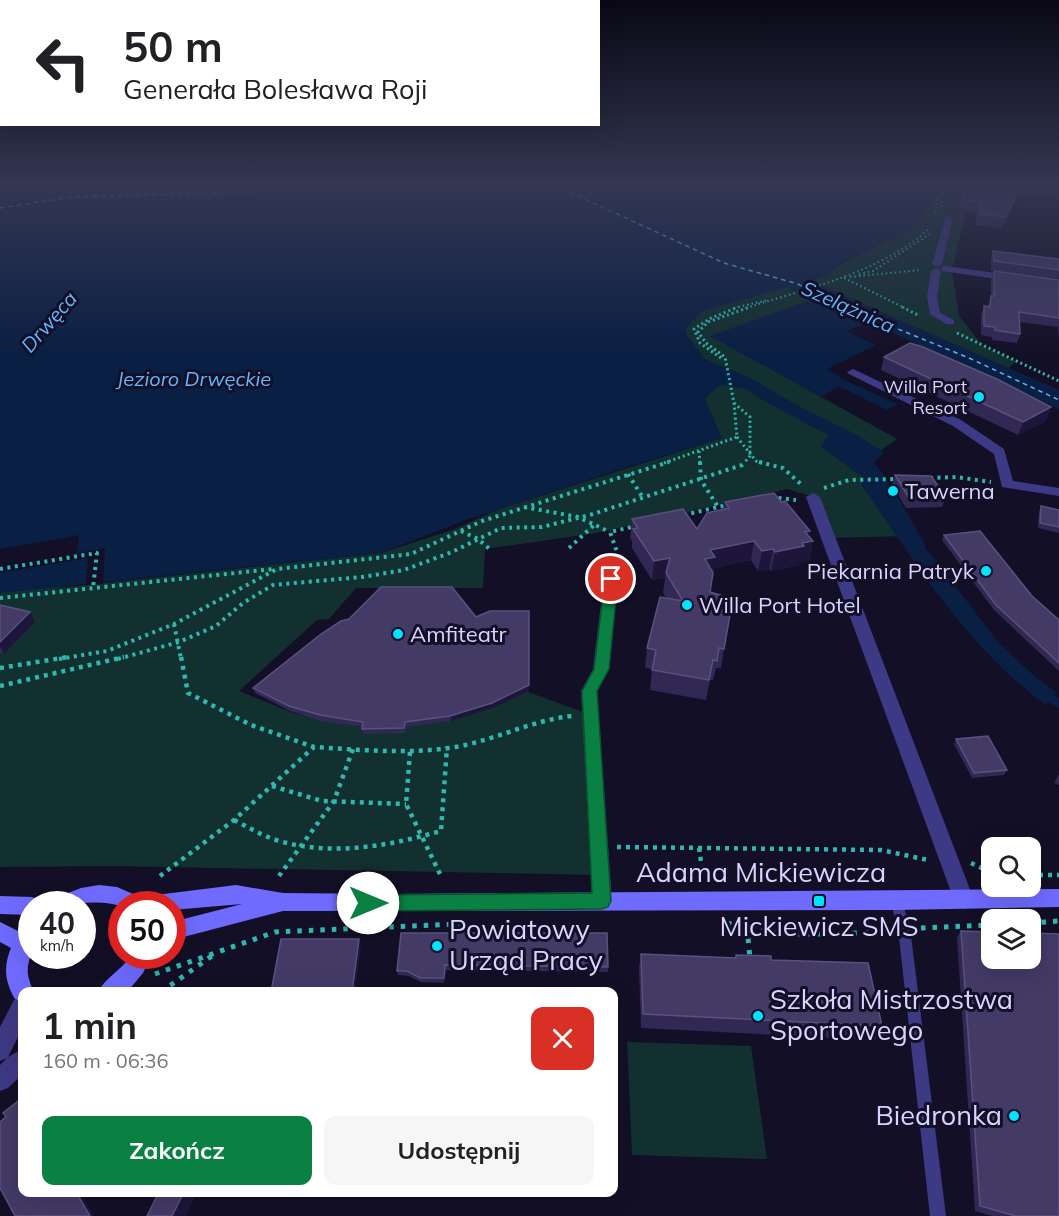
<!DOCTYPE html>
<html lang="pl">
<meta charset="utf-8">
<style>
:root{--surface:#fff;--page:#f6f6f6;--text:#202124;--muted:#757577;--accent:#0b8043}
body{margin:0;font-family:Mulish,sans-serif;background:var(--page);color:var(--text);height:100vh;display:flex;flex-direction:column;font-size:22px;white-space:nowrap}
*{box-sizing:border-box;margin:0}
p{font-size:20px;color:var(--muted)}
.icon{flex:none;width:33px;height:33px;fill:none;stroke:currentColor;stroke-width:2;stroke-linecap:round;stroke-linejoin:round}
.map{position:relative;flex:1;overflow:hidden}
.sheet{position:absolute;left:18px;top:987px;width:600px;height:210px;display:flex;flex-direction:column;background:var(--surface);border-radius:12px;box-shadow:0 6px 24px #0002}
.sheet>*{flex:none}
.hud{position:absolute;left:0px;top:0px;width:600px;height:126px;box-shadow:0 6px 24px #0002;background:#fff;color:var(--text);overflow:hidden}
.controls{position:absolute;left:981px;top:837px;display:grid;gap:12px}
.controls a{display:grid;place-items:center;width:60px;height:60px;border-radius:12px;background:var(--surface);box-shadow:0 6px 24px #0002;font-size:30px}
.speed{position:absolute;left:18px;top:891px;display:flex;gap:12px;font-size:30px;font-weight:700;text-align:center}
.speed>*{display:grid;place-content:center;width:78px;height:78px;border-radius:50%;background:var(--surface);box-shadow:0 6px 24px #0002;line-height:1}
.speed small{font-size:15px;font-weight:400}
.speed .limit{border:9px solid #d22;background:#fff;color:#111}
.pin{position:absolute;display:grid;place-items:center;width:51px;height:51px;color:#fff;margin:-26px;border:3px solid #fff;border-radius:50%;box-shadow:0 2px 6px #0007}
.me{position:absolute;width:66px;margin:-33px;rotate:90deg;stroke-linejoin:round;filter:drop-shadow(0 0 4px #0008)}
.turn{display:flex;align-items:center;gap:21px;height:126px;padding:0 24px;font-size:27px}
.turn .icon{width:78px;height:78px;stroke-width:2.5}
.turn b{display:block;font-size:42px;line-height:51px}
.round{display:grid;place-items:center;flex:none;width:63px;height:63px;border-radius:12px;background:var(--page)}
.head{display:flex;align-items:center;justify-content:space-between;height:102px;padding:0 24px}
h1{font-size:36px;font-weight:700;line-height:45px}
.primary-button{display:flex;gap:12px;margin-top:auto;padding:12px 24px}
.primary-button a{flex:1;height:69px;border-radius:12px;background:var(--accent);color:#fff;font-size:24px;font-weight:700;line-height:69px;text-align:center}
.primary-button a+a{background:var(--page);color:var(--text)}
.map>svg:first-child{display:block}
.green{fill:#12302f;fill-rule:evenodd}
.water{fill:#0a1f44}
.pier{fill:#130f26}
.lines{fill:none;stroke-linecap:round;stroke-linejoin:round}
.canal{fill:#0a1f44;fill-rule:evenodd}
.ferry{stroke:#62b6ff;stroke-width:1.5;stroke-dasharray:4.5 4;stroke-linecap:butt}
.path-far4{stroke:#2fb8b0;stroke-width:2;stroke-dasharray:1.5 3;stroke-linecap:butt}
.path-far3{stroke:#2fb8b0;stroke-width:3;stroke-dasharray:2 3;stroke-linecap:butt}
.path-far2{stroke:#2fb8b0;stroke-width:4;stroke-dasharray:3 4.5;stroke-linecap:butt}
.path-far1{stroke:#2fb8b0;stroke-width:4.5;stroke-dasharray:4 5;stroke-linecap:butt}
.path{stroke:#2fb8b0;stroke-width:5;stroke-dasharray:4.5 7;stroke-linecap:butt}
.service{fill:#3d3a85;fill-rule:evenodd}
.minor{fill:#3d3a85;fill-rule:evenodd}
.tertiary{fill:#3d3a85;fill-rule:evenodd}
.secondary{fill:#6f6bff;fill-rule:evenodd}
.wall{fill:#312854}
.shaded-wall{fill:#1d163a}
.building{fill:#433a66;stroke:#5a527e;stroke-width:1.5}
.route{fill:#0b8043;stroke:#07532c;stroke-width:1.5}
.poi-dot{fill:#00e5ff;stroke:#130f26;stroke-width:2}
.labels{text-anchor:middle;stroke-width:6;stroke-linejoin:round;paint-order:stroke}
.far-poi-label{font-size:18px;fill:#d9d4ff;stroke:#130f26;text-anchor:end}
.far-water-label{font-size:20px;font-style:italic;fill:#62b6ff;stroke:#130f26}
.poi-label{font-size:22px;fill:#d9d4ff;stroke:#130f26;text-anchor:start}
.near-street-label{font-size:27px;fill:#d9d4ff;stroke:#130f26}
.near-poi-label{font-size:27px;fill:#d9d4ff;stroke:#130f26;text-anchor:start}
</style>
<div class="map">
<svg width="1059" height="1216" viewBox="0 0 1059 1216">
<rect width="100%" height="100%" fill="#130f26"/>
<path class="green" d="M0,185L833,268L913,227L921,219L928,191L922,185H963L965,216L952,270L959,316L982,345L1016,361L1004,374L822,298L735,349L897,439L864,462L909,536L828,538L813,497L787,489L597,533L485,549L483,588H356L329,619L317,620L239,691L293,713L338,723L523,690L591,715L600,875L114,866L0,867ZM722,438L499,509L455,529L381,553L57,588Z
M627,1042L751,1046L767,1159L632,1155Z"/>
<path class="water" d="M0,185H922L928,191L932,201L921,219L912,227L833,267L831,274L811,281L1059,390V409L869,322L846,331L876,345L827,369L846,381L898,404L887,410L838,386L822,397L710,336L814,299L787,287L702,311L686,328L687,335L705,359L750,378L804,409L855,434L885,453L874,462L878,475L868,476L891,512L934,558L998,642L1033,675L1056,692L1054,695L1059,698V708L1048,702L1046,705C968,649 916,563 862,486L861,476L821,447L828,435L766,402L746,389L723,385L717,387L705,399L722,438L615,471L466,520L381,553L0,593Z"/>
<path class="pier" d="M79,535L77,553L105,548L103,584L86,585L88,558L0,573V549Z"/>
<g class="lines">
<path class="canal" d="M852,444C874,449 913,524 926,546L923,551L915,553L907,551L904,546L856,465L842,450L845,446Z"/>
<path class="ferry" d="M554,185L724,263L798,284L822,298L969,358L1059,400
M0,208L72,197L487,185"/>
<path class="path-far4" d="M1016,191L1059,196
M941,207V197L946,185
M935,213L941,185
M859,274L873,271L930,234
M850,277L920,270
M844,278L905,308
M734,308L768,300
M746,308C808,288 880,273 930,228"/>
<path class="path-far3" d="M902,307L920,316
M957,333L1059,381
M721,358L700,343L694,329L709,319L738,307
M734,403L750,417V456L744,463
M737,437L756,461L764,463
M699,451L700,463
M664,463L737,437L734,403L725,357L706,343L698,332L708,322L750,307"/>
<path class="path-far2" d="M700,462L701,480L718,507L728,505
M759,462L783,468L803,486
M628,474L643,498
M930,478L956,477L991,482
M824,488L849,480L899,479
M771,497L796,500
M524,507L578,517L610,532
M684,515L718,507
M461,531L478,539L492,551
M569,548L594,525
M616,565L617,552L610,532L636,526
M0,569L97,553L93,588
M0,598L273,569
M174,624L181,659
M59,659L107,651L174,624L277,569L411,554L482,521L669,462
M118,659L179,642L216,626L243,603L273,585L362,577L404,570L452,552L501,528L542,527L593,514L742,465L745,462"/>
<path class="path-far1" d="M181,657L188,693L251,725L314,747
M0,668L68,657
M0,686L124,657
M410,752L406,804L440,874
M272,786L322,801L406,804
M234,820C248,827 261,835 276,840C331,857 388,846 441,831L447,747
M617,847L881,850L928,860
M699,848L703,875
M971,863L992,873
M1030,875H1059
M160,876L234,820L314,747C363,750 413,755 461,746C499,738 534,720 572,716
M279,876L334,801L353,749"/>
<path class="path" d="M727,923L781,934H845L889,930
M1030,923L1059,921
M747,927L750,959
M921,928L992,925
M155,974L275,932L459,924
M161,992L216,953"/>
<path class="service" d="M896,896L900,897L902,901L910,928L946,1216H930L898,928L890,901L892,897Z"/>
<path class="minor" d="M946,216L953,218L942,264L937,267L932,264Z
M945,266L1011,275L1016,278L1011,281L942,271V267Z
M936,268L941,271L937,297L940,313L954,320V324H946L930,314L927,297L931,271Z
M853,369L961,420L1004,449L1013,481L1059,488V496L1002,487L994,454L953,426L849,374L847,372Z
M813,493L820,497L974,900L971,906L964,909L957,906L954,900L806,497Z
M611,574L618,579L609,669L597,691L612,901L609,907L602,910L595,907L592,901L581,691L593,669L604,579Z"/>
<path class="tertiary" d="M22,996V1029L8,1057L22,1049V1075L8,1088L0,1091V1065L7,1058L0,1061V1027L14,1000Z"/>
<path class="secondary" d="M236,885L283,893L389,894L1059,889V907L896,910L283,911L172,940V922L242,904L172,910V904H122V907C101,898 74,906 52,904L55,898L81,888L99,885L117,887L140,897Z
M0,896L32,897L39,900L41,904H32V915L0,914Z
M0,922L20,932L25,924L32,922C32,930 33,939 32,948C28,968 24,970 34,992H22V1002L15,999C5,982 3,967 11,948L0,942Z
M131,956H151L143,973L127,992H98C105,978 122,969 131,956Z"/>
</g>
<path class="wall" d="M963,185H1019L1015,201L1002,228L976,225L977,213L960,211L961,190Z
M993,251L1059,259V279L991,270V260Z
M994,271L1059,280V342L1058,327L1020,322V334L1017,343L992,340V337L981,335V315L984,306H988L991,296V280Z
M884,357L1051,407L1046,421L1018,435L881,370Z
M895,475L946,497L942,507L906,508L892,485Z
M725,502L809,535L813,541L809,561L801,562L800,565L771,571L769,569L758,571L751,560L714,568L710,592L725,609L724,649L721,668H716L713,680H710L706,700L650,690L652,669L645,668L647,648L667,599L663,593L665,578L652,580L632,548V541L630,538L632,519L697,529L723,509Z
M1041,506L1059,510V533L1038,528L1039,511Z
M944,535L1032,596L1059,620V671L994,610L942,540Z
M0,605L35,622L4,654L0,653Z
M529,611V691L493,708L451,721L406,727L405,733L363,734L362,727L321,721L290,711L255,693L253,688L476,617Z
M956,739L1007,770L1004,775L972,778L954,744Z
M1059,774V785L1054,783Z
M961,931L1059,1216H992L975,1211L957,937Z
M401,933L608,967V972L446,970L444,983L421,982L408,976L398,975L397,971Z
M641,954L735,958L736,955L771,960L882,1026L875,1040L641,1028L639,968Z"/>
<path class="shaded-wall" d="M1019,190L1015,201L1002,228L1006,217Z
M1051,407L1046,421L1018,435L1023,422Z
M810,531L807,543L813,541L809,561L801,562L800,565L771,571L775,552L805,532Z
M754,541L751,560L714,568L712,576L705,559L710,550Z
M773,549L769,569L758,571L762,551Z
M670,558L665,578L652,580L654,561Z
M30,612L35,622L4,654L0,646V642Z
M529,685V691L493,708L451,721L450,716Z
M359,939L361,948L355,992H352Z
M76,1192H80L94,1216H90Z
M184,1192H197L186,1216H172Z"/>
<path class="building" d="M964,185H1019V190L1006,217L980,214L981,202L963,200Z
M993,251L1059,259V270L994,261Z
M994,271L1059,280V318L1019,312L1020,334L995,330V327L984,326V306L990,307L991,296H994Z
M910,343L923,347L999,380L1051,407L1023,422L884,357Z
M895,475L931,476L946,497L909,498Z
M774,493L781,502L785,501L810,531L805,532L813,541L802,543L804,546L775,552L773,549L762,551L754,541L710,550L715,557L705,559L713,573L710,592L727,597L725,609H731L724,649L719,648L717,661L713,660L709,680L652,670L656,650L647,648L660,597L683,601L666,573L670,558L654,561L633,529L638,528L632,519L683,509L697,529L707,513L729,508L725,502Z
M1041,506L1059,510V527L1040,523Z
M980,531L1032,596L1059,620V663L996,605L944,535Z
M381,587H452L476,617L490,611H529V685L492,703L450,716L405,722L404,728L362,729L363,722L320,715L289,706L253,688L321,634L341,621L349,619Z
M0,605L30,612L0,642Z
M988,736L1007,770L974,773L956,739Z
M961,931L992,932V958H1030V933L1059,934V1216H1016L980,1206Z
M401,933H607L608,967L445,965L444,978H420L407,971H397Z
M281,939H359L352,992H271Z
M641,954L736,958V955L771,956V960L868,963L882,1026L643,1014Z
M22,1098V1192H76L90,1216H15L0,1188V1122L6,1117L3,1113Z
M159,1192H184L172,1216H147Z"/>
<linearGradient id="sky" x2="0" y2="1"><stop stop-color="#0a0815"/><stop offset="0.52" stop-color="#333752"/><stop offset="1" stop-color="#333752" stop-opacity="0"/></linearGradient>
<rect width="1059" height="355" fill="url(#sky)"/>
<path class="route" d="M611,575L618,579L609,669L597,691L611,901L608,907L602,909L368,911L361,909L359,903L361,897L368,895L592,893L582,691L594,669L605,579Z"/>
<g class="poi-dot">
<circle cx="979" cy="397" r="6"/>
<circle cx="893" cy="491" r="6"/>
<circle cx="986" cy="571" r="6"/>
<circle cx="687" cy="605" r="6"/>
<circle cx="398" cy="634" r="6"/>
<rect x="813" y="895" width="12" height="12" rx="3"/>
<circle cx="437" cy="946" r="6"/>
<circle cx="758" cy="1016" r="6"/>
<circle cx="1014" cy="1116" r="6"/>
</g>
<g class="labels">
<g class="far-poi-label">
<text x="967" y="393">Willa Port<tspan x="967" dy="21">Resort</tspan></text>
</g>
<g class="far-water-label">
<text transform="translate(848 307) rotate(24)" y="7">Szelążnica</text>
<text transform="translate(49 322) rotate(-49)" y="7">Drwęca</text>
<text x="194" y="386">Jezioro Drwęckie</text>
</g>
<g class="poi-label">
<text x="905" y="499">Tawerna</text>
<text x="974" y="579" text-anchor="end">Piekarnia Patryk</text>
<text x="699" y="613">Willa Port Hotel</text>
<text x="410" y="642">Amfiteatr</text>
</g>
<g class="near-street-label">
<text x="761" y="882">Adama Mickiewicza</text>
</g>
<g class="near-poi-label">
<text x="819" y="936" text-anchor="middle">Mickiewicz SMS</text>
<text x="449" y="939">Powiatowy<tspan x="449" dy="31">Urząd Pracy</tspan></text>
<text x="770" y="1009">Szkoła Mistrzostwa<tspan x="770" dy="31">Sportowego</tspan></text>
<text x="1002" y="1125" text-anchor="end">Biedronka</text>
</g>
</g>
</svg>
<div class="controls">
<a><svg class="icon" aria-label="search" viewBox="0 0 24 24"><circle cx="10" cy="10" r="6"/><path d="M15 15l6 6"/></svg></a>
<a><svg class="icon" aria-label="layers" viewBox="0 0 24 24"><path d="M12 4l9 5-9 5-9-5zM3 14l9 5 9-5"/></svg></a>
</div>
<div class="speed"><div>40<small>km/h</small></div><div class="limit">50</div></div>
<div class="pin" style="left:611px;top:579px;background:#d93025"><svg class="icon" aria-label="arrive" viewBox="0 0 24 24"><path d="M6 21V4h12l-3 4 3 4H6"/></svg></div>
<svg class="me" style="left:368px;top:903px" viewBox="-20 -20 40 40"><circle r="19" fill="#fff"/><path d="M0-13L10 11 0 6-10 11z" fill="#0b8043"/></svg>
<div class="hud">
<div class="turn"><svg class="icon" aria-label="left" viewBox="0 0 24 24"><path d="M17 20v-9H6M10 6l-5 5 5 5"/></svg><div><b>50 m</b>Generała Bolesława Roji</div></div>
</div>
<section class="sheet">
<div class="head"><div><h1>1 min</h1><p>160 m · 06:36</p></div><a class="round" style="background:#d93025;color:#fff"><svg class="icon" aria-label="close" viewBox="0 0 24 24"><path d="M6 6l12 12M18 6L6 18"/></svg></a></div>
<div class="primary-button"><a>Zakończ</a><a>Udostępnij</a></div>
</section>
</div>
